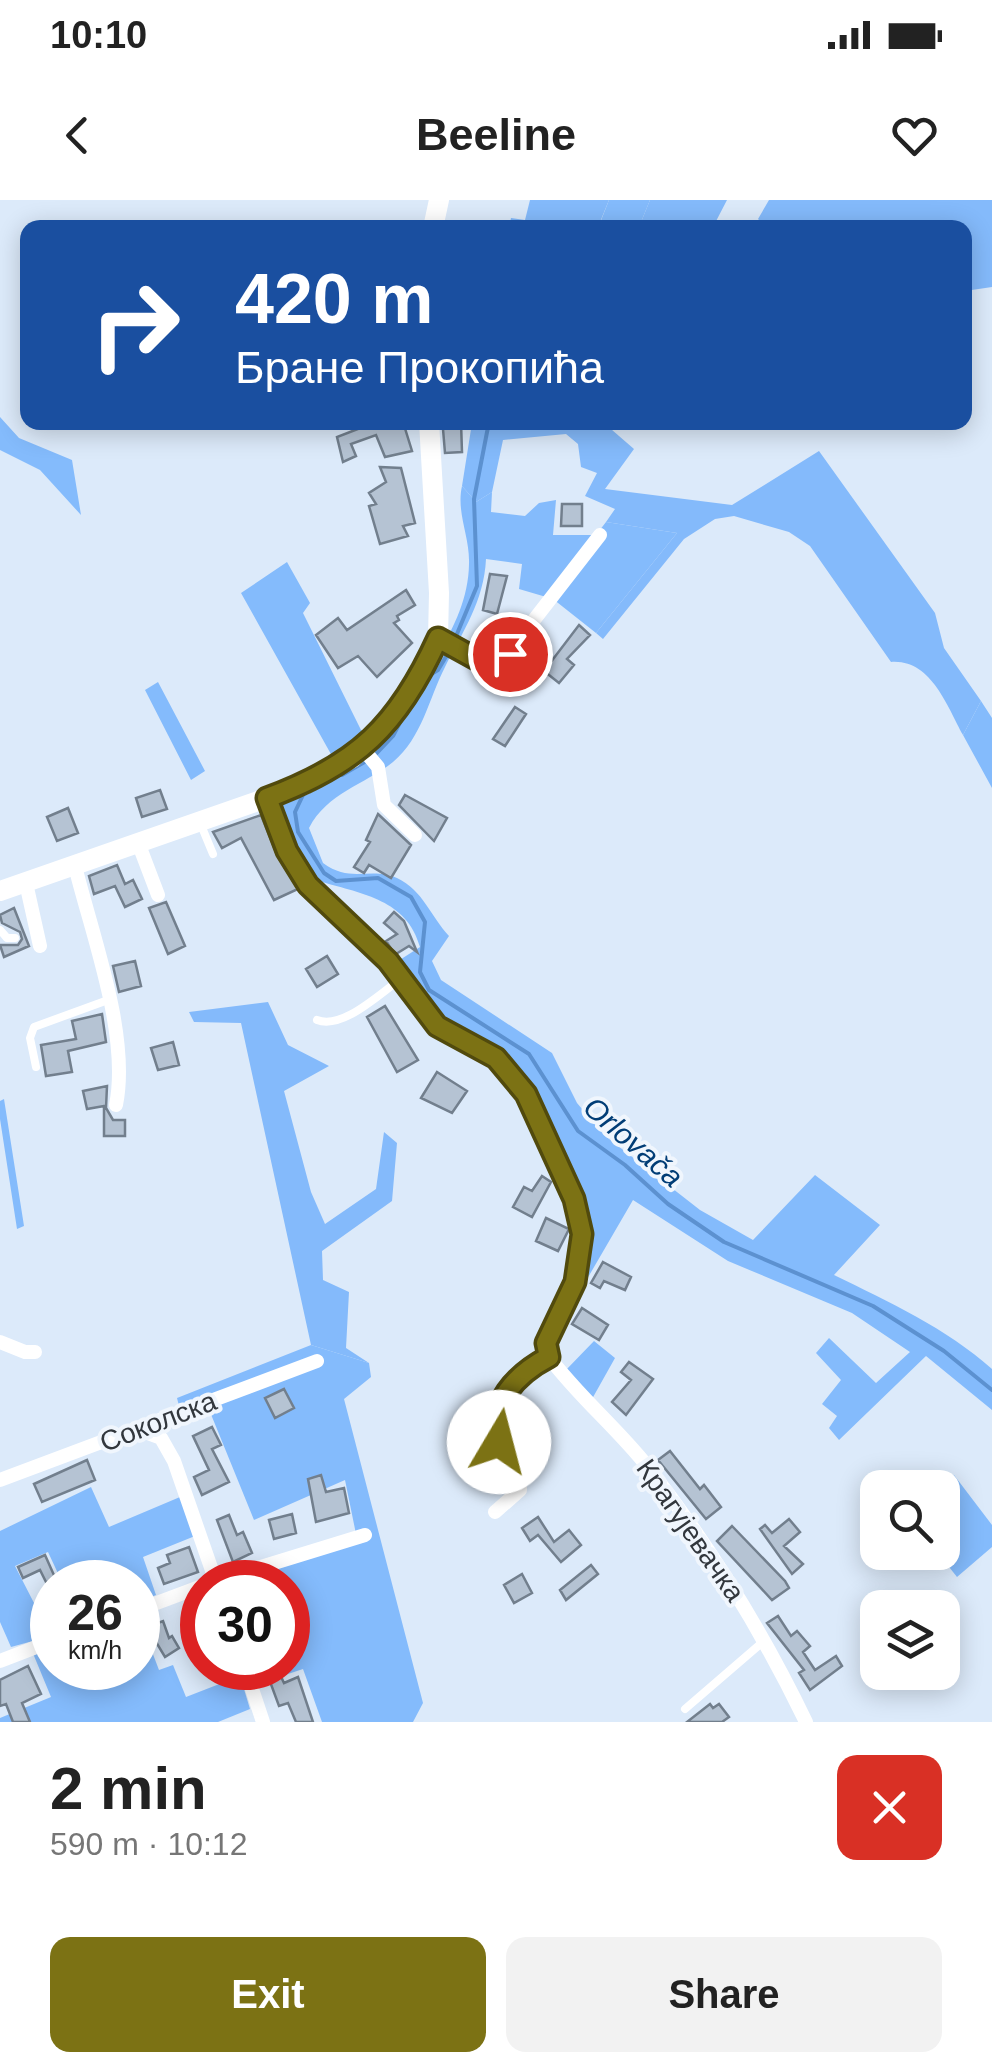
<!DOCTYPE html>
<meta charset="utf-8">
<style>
:root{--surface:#fff;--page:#f2f2f2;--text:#222;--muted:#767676;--accent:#7c7214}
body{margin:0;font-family:Helvetica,sans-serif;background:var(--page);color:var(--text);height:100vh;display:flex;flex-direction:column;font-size:38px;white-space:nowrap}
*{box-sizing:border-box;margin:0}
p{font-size:32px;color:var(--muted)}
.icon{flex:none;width:55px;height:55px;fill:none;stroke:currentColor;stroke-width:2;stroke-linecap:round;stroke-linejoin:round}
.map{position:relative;height:1522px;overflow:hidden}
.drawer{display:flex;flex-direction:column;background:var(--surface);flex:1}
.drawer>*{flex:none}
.hud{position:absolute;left:20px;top:20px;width:952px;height:210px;border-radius:20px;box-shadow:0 5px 25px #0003;background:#1a4fa0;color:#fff;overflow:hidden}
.buttons{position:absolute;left:860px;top:1270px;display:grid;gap:20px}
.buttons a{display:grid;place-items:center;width:100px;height:100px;border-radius:20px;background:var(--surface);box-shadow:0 5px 25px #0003;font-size:50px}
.speed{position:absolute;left:30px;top:1360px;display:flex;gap:20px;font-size:50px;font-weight:700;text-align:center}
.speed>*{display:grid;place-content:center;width:130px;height:130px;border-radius:50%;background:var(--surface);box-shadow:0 5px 25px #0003;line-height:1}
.speed small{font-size:25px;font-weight:400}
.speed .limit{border:15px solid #d22;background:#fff;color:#111}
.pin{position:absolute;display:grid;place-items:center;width:85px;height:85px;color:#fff;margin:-42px;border:5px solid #fff;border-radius:50%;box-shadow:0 2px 10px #0007}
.me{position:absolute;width:110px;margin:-55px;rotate:8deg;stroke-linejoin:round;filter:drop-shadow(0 0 8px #0008)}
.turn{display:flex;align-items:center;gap:35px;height:210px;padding:0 50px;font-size:45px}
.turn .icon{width:130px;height:130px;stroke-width:2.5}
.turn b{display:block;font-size:70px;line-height:85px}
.round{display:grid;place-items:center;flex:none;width:105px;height:105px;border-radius:20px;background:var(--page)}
.overview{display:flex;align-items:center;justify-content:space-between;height:170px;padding:0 50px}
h1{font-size:60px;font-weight:700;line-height:75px}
.button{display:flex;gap:20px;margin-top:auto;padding:20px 50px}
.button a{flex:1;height:115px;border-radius:20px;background:var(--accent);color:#fff;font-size:40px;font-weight:700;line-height:115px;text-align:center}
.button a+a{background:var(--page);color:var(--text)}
.status{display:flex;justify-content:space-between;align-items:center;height:70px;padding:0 50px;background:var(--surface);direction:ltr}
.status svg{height:28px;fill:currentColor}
header{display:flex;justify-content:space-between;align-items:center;height:130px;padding:0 50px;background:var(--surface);font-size:45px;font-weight:700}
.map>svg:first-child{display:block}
.green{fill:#84bbfc}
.forest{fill:#84bafb}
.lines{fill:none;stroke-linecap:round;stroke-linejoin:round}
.stream{stroke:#5c91d0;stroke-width:4}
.building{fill:#b5c3d3;stroke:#727f8d;stroke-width:2.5}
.lane{stroke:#fff;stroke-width:8}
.street{stroke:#fff;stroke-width:14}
.secondary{stroke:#fff;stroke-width:20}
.route-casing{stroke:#514a0d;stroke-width:25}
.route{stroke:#7c7214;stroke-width:18}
.labels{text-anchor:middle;stroke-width:8;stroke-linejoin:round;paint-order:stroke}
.street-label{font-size:28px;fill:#32373d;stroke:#f0f6fd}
.water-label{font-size:30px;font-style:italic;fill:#013d76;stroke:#f0f6fd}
</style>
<div class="status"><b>10:10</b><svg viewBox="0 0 49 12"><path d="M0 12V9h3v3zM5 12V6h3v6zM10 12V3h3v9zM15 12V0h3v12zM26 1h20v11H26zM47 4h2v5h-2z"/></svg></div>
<header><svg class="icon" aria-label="back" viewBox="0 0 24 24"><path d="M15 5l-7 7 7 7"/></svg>Beeline<svg class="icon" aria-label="heart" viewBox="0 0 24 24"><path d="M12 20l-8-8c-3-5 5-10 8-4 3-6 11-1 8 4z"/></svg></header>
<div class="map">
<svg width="992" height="1522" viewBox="0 0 992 1522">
<rect width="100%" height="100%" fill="#dceafa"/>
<path class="green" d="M609,0H650L639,27L598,28Z
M0,217L19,238L72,260L81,315L40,270L0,250Z
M462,286L476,302L492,292L491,312L525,316L539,303L556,300L553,335H596L606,322L677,333L596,433L553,399L519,389L522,364L486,359C484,401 463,431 445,467C429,498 422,538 393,562C364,585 327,593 309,628L323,663C352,684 370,666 397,678C423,690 431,717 449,736L432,761L441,780L552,853L577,903L604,935L700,1010L753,1040L815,975L880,1025L834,1075C889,1102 946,1128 992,1169V1210L926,1156L839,1240L829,1228L837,1216L822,1204L841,1180L816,1153L829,1138L876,1183L910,1152L852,1113L728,1061L633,1000L583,1086L589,1042L583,1002L543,926L539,903L524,876L506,859L442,824L395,763L420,747C407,700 363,694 322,682L317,690L305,675L272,595L341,564L332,556L241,393L287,362L310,403L303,413L361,530L377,535C414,485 468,430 469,364C470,336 456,313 462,286Z
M158,482L205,571L191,580L145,490Z
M981,501L992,518V588L963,535Z
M4,899L24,1026L17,1029L0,919V901Z
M594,1141L615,1158L592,1199L565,1171Z
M311,1145L369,1163L371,1177L344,1199L423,1503L413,1522H322L303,1469L282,1476L279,1468H288V1382H258L251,1363L356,1334L345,1280L254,1320L208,1207L179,1206L177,1198Z
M954,1275L992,1325V1347L957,1377L938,1353L942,1352L940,1287Z
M91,1287L109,1327L180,1297L195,1336L143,1357L156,1395L138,1402V1382H62L48,1352L15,1366L51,1436L11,1447L0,1422V1331Z
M138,1415L159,1470L173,1465L186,1497L240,1476L250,1509L218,1522H0V1518L51,1497L32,1451L52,1444V1468H138Z"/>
<path class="forest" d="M530,0H609L598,27H509L511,18L525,20Z
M650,0H727L713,27H639Z
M769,0H992V87L965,91V28L766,27L758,19Z
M472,223H505V228L604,223L634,249L605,289L732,305L819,251L935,413L944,448L981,501L963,535C947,506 931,459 891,462L810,346L789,332L734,316L715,319L684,339L603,439L596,433L677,333L606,322L615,309L585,296L597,273L581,267L578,244L566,234L503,240L492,292L476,302L462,286Z
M268,802L288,845L329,866L284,891L311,992L325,1024L376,989L384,932L397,943L392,1001L322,1051L323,1080L349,1092L346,1148L369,1163L311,1145L241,823L194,822L189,812Z"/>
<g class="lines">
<path class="stream" d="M454,441L477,386L474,299L489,222
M428,476L438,470L450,450
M376,554L393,536L407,509
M342,575L368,560
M303,595L295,612L298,632L324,673L336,681L378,678L411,697L425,722L420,772L429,790L529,854L578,931L625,965L668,1004L724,1042L873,1106L944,1151L992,1190"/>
</g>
<path class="building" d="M361,222H403L412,251L385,257L376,235L351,244L356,256L343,262L337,237L363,227Z
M447,222H461L462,252L445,253L443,229L447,228Z
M380,267L401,268L415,323L403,326L408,336L380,344L369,306L376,304L369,293L386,282Z
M562,304H582V326H561Z
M490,374L507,376L497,414L483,410Z
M406,390L415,405L397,416L399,420L394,423L412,443L377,477L358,456L338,468L316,435L338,418L347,430Z
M496,414L514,422L499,447L484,440Z
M579,425L590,435L567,459L574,465L559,483L544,471Z
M522,452L543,464L532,485L510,473Z
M515,507L526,514L505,546L493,539Z
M160,590L167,609L142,617L136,598Z
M405,595L447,618L434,641L399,605Z
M68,608L78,633L57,641L47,617Z
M378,614L411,645L391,678L369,665L364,673L354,667L370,642L366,640Z
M261,615L277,655L298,689L274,700L241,638L222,648L213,632Z
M117,665L125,684L133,680L142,699L125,707L115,686L94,694L89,676Z
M166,702L185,746L168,754L149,708Z
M14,708L29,746L4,757L0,745H18L22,739L20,732L2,723L0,715Z
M394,712L404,721L417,752L409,746L396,754L392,750L386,741L397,734L384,723Z
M327,756L338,774L317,787L306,769Z
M135,761L141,786L119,792L113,766Z
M385,806L418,860L397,872L367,817Z
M102,814L106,842L68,851L72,872L46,876L41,845L76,839L72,821Z
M173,842L179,865L158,870L151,848Z
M437,872L467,891L452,913L421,898Z
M107,886L106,908L113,920H125V936H104V906L87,909L83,891Z
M542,976L551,982L532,1017L513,1007L524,987L532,991Z
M546,1018L569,1029L558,1051L536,1041Z
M603,1062L631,1077L625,1090L604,1081L600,1088L591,1083Z
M582,1108L608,1125L599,1140L572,1124Z
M629,1162L653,1179L626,1215L612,1202L631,1180L621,1172Z
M284,1189L294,1208L275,1218L265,1198Z
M212,1227L221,1245L212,1249L229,1282L202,1295L194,1277L209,1270L193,1236Z
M477,1233L499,1263L485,1272L466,1241Z
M670,1251L700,1289L704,1285L721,1307L706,1319L658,1260Z
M87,1260L95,1280L42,1302L34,1284Z
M321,1275L326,1292L344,1288L349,1313L316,1322L308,1279Z
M292,1314L296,1333L274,1339L269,1320Z
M229,1315L237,1335L243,1332L252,1353L233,1362L217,1320Z
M538,1317L554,1342L569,1330L581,1345L561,1362L538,1335L530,1341L522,1328Z
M789,1319L800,1332L784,1346L803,1364L792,1374L760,1329L765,1325L772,1333Z
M732,1326L785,1381L789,1388L772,1400L717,1341Z
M189,1347L198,1372L164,1384L158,1368L170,1363L167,1355Z
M45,1355L57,1382H46L40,1370L23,1378L18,1367Z
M591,1365L598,1374L566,1400L560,1390Z
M522,1374L532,1393L514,1403L504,1385Z
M778,1416L791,1436L797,1431L810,1446L803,1452L815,1470L836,1456L842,1466L810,1490L799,1473L804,1470L767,1423Z
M163,1421L169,1438L172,1436L179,1448L165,1457L147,1427Z
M28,1466L41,1494L22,1503L30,1522H13L6,1504L0,1506V1480Z
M265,1468H277L284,1483L298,1477L313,1522H296L288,1503L279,1506Z
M710,1504L713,1508L719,1504L729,1517L722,1522H687Z"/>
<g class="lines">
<path class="lane" d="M201,625L213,654
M0,730L7,738H15
M317,820C343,830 380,793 401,779
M36,867L30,838L34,827L108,800
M685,1509L765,1440"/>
<path class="street" d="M438,438L487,465L502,461L600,335
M363,549L378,567L384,605L415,635
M267,599L287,651L308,685L388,761L437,826L496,858L526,894L574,999L582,1034L575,1082L546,1143L549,1157C578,1196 617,1228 647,1266C710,1346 762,1431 806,1522
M139,645L158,695
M75,666C92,735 130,835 116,905
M26,683L40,746
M0,1142L25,1152H35
M137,1229L161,1238L174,1261L216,1382
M0,1280L317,1161
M495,1312L520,1290C520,1270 505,1256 497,1238C483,1205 522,1170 549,1157
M212,1382L365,1335
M138,1410L202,1386
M0,1461L52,1441
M245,1468L263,1522"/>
<path class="secondary" d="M433,28L439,0
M0,691L304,585L352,558L373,539L413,486L438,438L439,393L429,222"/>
</g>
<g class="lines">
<g class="route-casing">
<path id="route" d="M499,1242C485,1205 518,1173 549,1157L546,1143L575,1082L582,1034L574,999L526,894L496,858L437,826L388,761L308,685L287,651L267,598C357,565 398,526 438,438L487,465H495L510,454"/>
</g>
<use href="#route" class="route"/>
</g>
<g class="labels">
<g class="street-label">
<text transform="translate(158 1221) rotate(-21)" y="10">Соколска</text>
<text transform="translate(691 1330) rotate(55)" y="10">Крагујевачка</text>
</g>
<g class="water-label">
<text transform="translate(633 942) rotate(41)" y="10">Orlovača</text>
</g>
</g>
</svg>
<div class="buttons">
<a><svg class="icon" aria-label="search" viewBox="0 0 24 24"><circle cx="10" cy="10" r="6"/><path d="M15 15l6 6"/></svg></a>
<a><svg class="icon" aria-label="layers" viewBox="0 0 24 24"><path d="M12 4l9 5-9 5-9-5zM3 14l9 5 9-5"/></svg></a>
</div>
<div class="speed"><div>26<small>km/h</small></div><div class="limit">30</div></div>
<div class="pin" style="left:510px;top:454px;background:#d93025"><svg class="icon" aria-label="arrive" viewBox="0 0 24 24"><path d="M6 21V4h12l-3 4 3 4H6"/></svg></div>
<svg class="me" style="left:499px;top:1242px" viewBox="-20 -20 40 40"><circle r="19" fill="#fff"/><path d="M0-13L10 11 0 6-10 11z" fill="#7c7214"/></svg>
<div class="hud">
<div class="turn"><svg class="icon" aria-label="right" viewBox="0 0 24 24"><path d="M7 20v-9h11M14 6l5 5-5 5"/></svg><div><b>420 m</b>Бране Прокопића</div></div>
</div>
</div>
<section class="drawer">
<div class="overview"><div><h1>2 min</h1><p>590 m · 10:12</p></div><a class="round" style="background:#d93025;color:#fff"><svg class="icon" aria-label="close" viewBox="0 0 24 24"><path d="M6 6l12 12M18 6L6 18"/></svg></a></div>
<div class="button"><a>Exit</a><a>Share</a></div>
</section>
